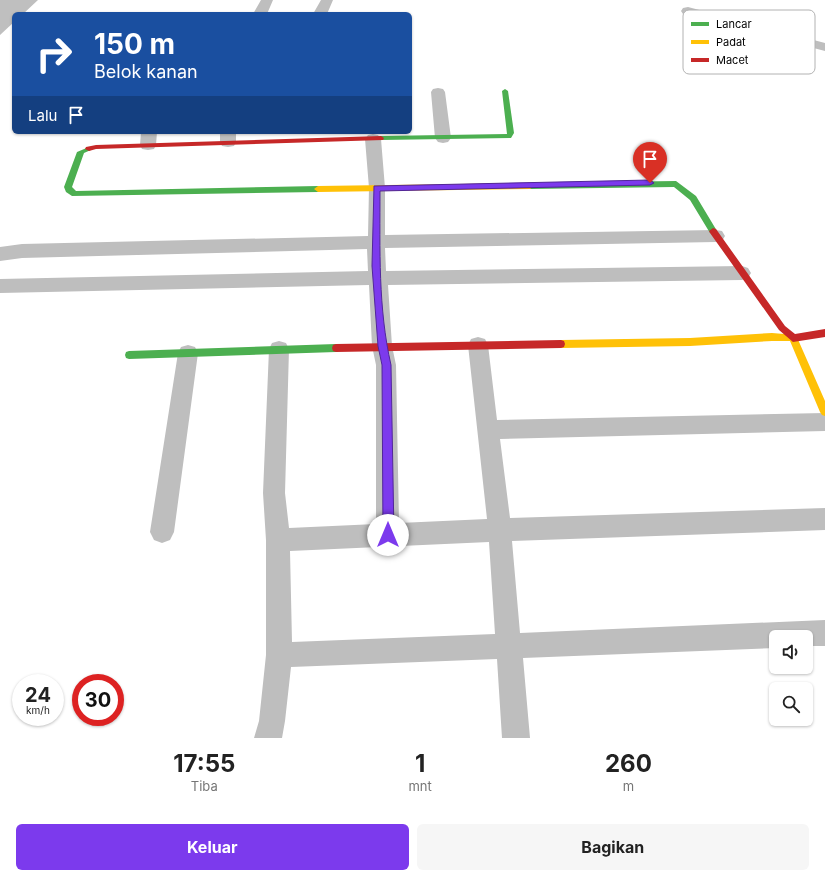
<!DOCTYPE html>
<html lang="id">
<style>
:root{--surface:#fff;--page:#f6f6f6;--text:#222;--muted:#767676;--accent:#7c3aed}
body{margin:0;font-family:Inter,sans-serif;background:var(--page);color:var(--text);height:100vh;display:flex;flex-direction:column;font-size:15px;white-space:nowrap}
*{box-sizing:border-box;margin:0}
p{font-size:13px;color:var(--muted)}
.icon{flex:none;width:22px;height:22px;fill:none;stroke:currentColor;stroke-width:2;stroke-linecap:round;stroke-linejoin:round}
.map{position:relative;height:738px;overflow:hidden}
.drawer{display:flex;flex-direction:column;background:var(--surface);flex:1}
.drawer>*{flex:none}
.top-card{position:absolute;left:12px;top:12px;width:400px;height:122px;border-radius:6px;box-shadow:0 1px 3px #0004;background:#1a4fa0;color:#fff;overflow:hidden}
.controls{position:absolute;left:769px;top:630px;display:grid;gap:8px}
.controls a{display:grid;place-items:center;width:44px;height:44px;border-radius:6px;background:var(--surface);box-shadow:0 1px 3px #0004;font-size:20px}
.speed{position:absolute;left:12px;top:674px;display:flex;gap:8px;font-size:20px;font-weight:700;text-align:center}
.speed>*{display:grid;place-content:center;width:52px;height:52px;border-radius:50%;background:var(--surface);box-shadow:0 1px 3px #0004;line-height:1}
.speed small{font-size:10px;font-weight:400}
.speed .limit{border:6px solid #d22;background:#fff;color:#111}
.pin{position:absolute;display:grid;place-items:center;width:34px;height:34px;color:#fff;margin:-41px -17px;border-radius:50% 50% 50% 0;rotate:-45deg;box-shadow:0 0 4px #0007}
.pin .icon{rotate:45deg}
.me{position:absolute;width:44px;margin:-22px;rotate:0deg;stroke-linejoin:round;filter:drop-shadow(0 0 3px #0008)}
.turn{display:flex;align-items:center;gap:14px;height:84px;padding:0 16px;font-size:18px}
.turn .icon{width:52px;height:52px;stroke-width:2.5}
.turn b{display:block;font-size:28px;line-height:34px}
.then{display:flex;align-items:center;height:38px;padding:0 16px;background:#0003;gap:8px;font-size:15px}
.eta{display:flex;justify-content:space-evenly;align-items:center;height:68px;text-align:center}
.eta b{font-size:24px;font-weight:700;line-height:28px}
.primary-button{display:flex;gap:8px;margin-top:auto;padding:8px 16px}
.primary-button a{flex:1;height:46px;border-radius:6px;background:var(--accent);color:#fff;font-size:16px;font-weight:700;line-height:46px;text-align:center}
.primary-button a+a{background:var(--page);color:var(--text)}
.map>svg:first-child{display:block}
.water{fill:#bfbfbf}
.lines{fill:none;stroke-linecap:round;stroke-linejoin:round}
.street{fill:#bebebe;fill-rule:evenodd}
.fast{fill:#4caf50;fill-rule:evenodd}
.slow{fill:#ffc107;fill-rule:evenodd}
.jam{fill:#c62828;fill-rule:evenodd}
.route{fill:#7c3aed;stroke:#51269a}
.key{fill:#fff;stroke:#b2b2b2;stroke-width:1}
.key-label{font-size:11px;fill:#000}
</style>
<div class="map">
<svg width="825" height="738" viewBox="0 0 825 738">
<rect width="100%" height="100%" fill="#fff"/>
<path class="water" d="M0,0H38L23,14H14V22L0,35Z"/>
<g class="lines">
<path class="street" d="M261,0H273L267,14H253Z
M321,0H333L327,14H313Z
M688,7L825,43V51L683,14L681,11L683,8Z
M438,88L443,89L445,92L451,138L448,142L443,143L438,142L435,138L431,92L433,89Z
M141,132H157L156,145L154,149L148,150L142,149L140,145Z
M220,132H236V142L234,146L228,147L222,146L220,142Z
M373,134L378,135L381,139L385,188V235L716,230L722,231L725,236L722,241L716,242L385,248L386,271L742,266L748,268L751,273L748,278L742,280L388,285L392,346L396,365L399,523L487,519L468,345L471,339L478,337L485,339L488,345L497,420L825,413V431L500,439L510,518L825,508V530L512,541L520,633L825,620V646H806V637H776V648L523,658L530,738H502L497,659L291,667L285,721L282,738H254L259,721L266,655V540L263,493L269,349L272,343L279,341L286,343L289,349L285,493L289,528L376,524V365L372,346L369,285L0,293V279L368,271L367,249L22,258L0,261V247L22,244L368,236L369,188L365,139L368,135ZM489,542L495,634L292,642L290,551Z
M188,345L195,347L198,353L174,532L170,540L162,543L154,540L150,532L178,353L181,347Z"/>
<path class="fast" d="M505,89L508,91L514,133L511,138L381,140L378,138L381,136L507,134L502,91Z
M89,147L93,149L84,153L72,187L76,191L318,186L322,189L318,192L72,196L66,192L64,187L77,152Z
M676,181L696,196L717,231L716,233H710L690,200L674,187L530,189L526,186L530,183Z
M336,344L339,345L340,348L339,351L336,352L129,359L126,358L125,355L126,352L129,351Z"/>
<path class="slow" d="M530,183L534,186L530,189L318,192L314,189L318,186Z
M772,333L796,335L825,401V416L822,415L820,412L790,341H772L690,346L561,348L558,347L557,344L558,341L561,340L690,338Z"/>
<path class="jam" d="M381,136L384,138L383,140L96,149L89,151L85,149L86,147L96,145Z
M713,228L716,229L785,326L795,334L825,329V337L793,342L779,330L710,233L709,231Z
M561,340L564,341L565,344L564,347L561,348L336,352L333,351L332,348L333,345L336,344Z"/>
</g>
<path class="route" d="M650,180L654,183L650,185L380,191C380,249 378,308 391,365L394,535L392,539L388,540L385,539L383,535L382,365L378,346L372,266L374,186Z"/>
<rect x="683" y="10" width="132" height="64" rx="6" class="key"/>
<rect x="691" y="22" width="18" height="4" fill="#4caf50"/>
<rect x="691" y="40" width="18" height="4" fill="#ffc107"/>
<rect x="691" y="58" width="18" height="4" fill="#c62828"/>
<g class="key-label">
<text x="716" y="28">Lancar</text>
<text x="716" y="46">Padat</text>
<text x="716" y="64">Macet</text>
</g>
</svg>
<div class="controls">
<a><svg class="icon" aria-label="sound" viewBox="0 0 24 24"><path d="M4 9h4l5-4v14l-5-4H4zM17 9q2 3 0 6"/></svg></a>
<a><svg class="icon" aria-label="search" viewBox="0 0 24 24"><circle cx="10" cy="10" r="6"/><path d="M15 15l6 6"/></svg></a>
</div>
<div class="speed"><div>24<small>km/h</small></div><div class="limit">30</div></div>
<div class="pin" style="left:650px;top:183px;background:#d93025"><svg class="icon" aria-label="arrive" viewBox="0 0 24 24"><path d="M6 21V4h12l-3 4 3 4H6"/></svg></div>
<svg class="me" style="left:388px;top:535px" viewBox="-20 -20 40 40"><circle r="19" fill="#fff"/><path d="M0-13L10 11 0 6-10 11z" fill="#7c3aed"/></svg>
<div class="top-card">
<div class="turn"><svg class="icon" aria-label="right" viewBox="0 0 24 24"><path d="M7 20v-9h11M14 6l5 5-5 5"/></svg><div><b>150 m</b>Belok kanan</div></div>
<div class="then">Lalu<svg class="icon" aria-label="arrive" viewBox="0 0 24 24"><path d="M6 21V4h12l-3 4 3 4H6"/></svg></div>
</div>
</div>
<section class="drawer">
<div class="eta">
<div><b>17:55</b><p>Tiba</p></div>
<div><b>1</b><p>mnt</p></div>
<div><b>260</b><p>m</p></div>
</div>
<div class="primary-button"><a>Keluar</a><a>Bagikan</a></div>
</section>
